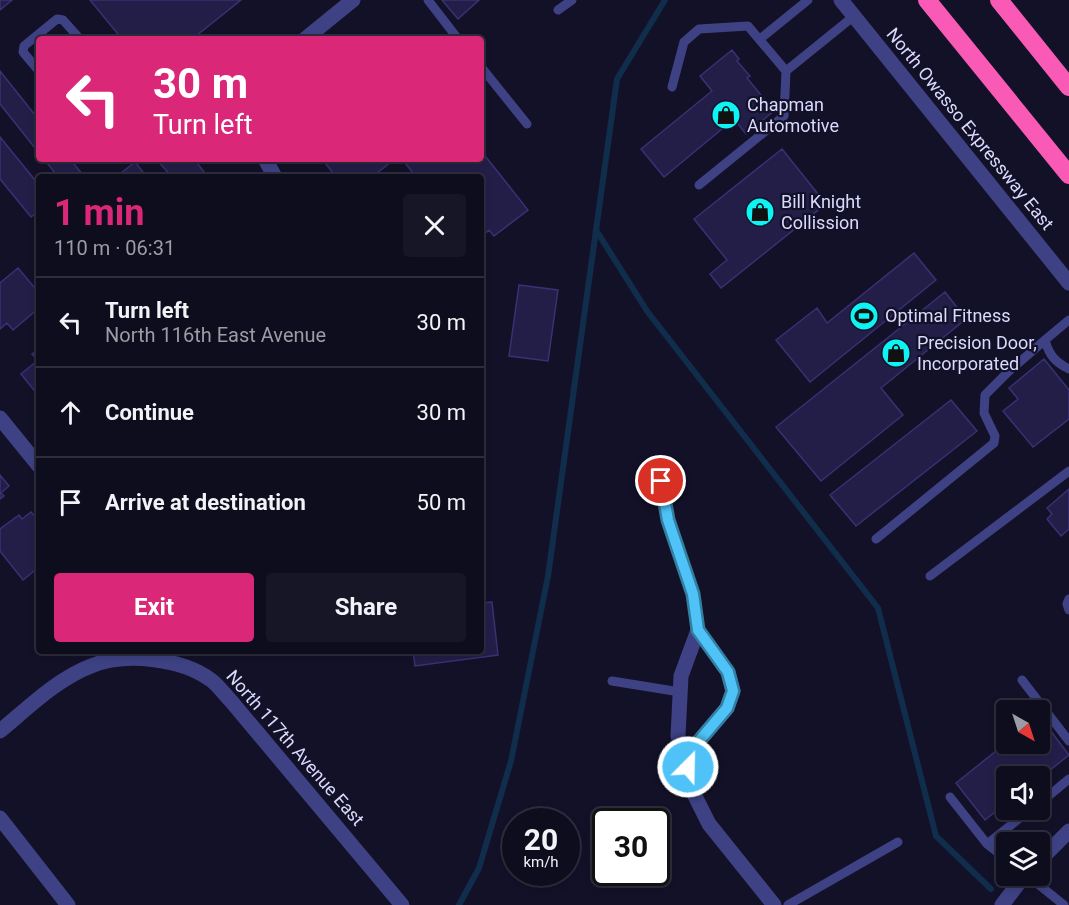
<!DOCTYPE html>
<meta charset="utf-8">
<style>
:root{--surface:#0e0d1e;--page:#171627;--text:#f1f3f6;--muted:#9b9ca4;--line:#2e2d3c;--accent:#db2777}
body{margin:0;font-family:Roboto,sans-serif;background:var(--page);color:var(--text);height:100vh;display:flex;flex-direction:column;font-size:22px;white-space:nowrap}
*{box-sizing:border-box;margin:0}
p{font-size:20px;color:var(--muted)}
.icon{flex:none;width:33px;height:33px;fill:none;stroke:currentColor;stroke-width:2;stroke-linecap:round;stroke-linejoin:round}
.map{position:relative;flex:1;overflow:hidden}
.sheet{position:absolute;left:36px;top:174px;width:448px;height:480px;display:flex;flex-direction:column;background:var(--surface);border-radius:6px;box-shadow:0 3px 9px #0003,0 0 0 2px var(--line)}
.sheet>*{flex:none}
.banner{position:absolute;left:36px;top:36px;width:448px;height:126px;border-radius:6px;box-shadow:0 3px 9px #0003,0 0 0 2px var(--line);background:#db2777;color:#fff;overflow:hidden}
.needle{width:39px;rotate:141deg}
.controls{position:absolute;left:996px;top:700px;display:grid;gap:12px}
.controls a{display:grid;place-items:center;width:54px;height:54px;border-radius:6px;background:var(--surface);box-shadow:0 3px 9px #0003,0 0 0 2px var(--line);font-size:30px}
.speed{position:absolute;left:502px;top:808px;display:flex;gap:12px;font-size:30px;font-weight:700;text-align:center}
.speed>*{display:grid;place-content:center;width:78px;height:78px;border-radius:50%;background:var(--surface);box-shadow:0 3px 9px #0003,0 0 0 2px var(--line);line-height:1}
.speed small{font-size:15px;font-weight:400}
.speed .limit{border:3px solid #111;border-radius:9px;background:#fff;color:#111}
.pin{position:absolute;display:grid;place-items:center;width:51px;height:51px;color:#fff;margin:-26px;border:3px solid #fff;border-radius:50%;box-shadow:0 2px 6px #0007}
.me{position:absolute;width:66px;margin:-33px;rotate:23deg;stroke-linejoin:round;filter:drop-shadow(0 0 4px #0008)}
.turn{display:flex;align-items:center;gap:21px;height:126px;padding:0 18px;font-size:27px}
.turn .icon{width:78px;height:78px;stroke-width:2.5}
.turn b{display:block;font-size:42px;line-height:51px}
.round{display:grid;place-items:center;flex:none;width:63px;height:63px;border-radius:6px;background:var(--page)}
.head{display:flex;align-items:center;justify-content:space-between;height:102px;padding:0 18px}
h1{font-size:36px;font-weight:700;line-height:45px;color:var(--accent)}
.primary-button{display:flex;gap:12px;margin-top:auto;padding:12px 18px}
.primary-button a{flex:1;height:69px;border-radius:6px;background:var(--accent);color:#fff;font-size:24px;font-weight:700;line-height:69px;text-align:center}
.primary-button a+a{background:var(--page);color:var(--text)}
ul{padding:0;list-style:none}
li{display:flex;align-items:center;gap:18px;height:90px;padding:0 18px;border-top:2px solid var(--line)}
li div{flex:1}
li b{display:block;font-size:22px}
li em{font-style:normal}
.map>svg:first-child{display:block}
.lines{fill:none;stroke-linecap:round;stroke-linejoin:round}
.stream{stroke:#112d4c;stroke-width:6}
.building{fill:#231e48;stroke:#383173;stroke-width:1.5}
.service{stroke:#3e4285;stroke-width:9}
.minor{stroke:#3e4285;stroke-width:15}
.tertiary{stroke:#3e4285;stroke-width:15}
.motorway{stroke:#f85ab5;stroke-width:18}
.route-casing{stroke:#337fa1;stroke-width:15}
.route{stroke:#4fc3f7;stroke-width:10}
.labels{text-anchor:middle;stroke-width:4.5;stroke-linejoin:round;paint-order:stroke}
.poi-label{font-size:18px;fill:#dadafd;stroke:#131128;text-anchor:start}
.street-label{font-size:18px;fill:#dadafd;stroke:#131128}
</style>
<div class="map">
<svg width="1069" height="905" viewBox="0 0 1069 905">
<rect width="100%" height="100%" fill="#131128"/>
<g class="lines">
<path class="stream" d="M596,230L647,311L878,608L936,836L991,889
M459,905L479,868L511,761L548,576L617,79L665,0"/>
</g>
<path class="building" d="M0,0H12L0,10Z
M90,0H241L192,39H122Z
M442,0H479L458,19Z
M732,50L739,59L737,61L750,76L747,78L774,111L746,134L734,119L664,177L641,149L712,91L700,76Z
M0,71L39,120V153L0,104Z
M0,137L39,185V211L31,217L0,179Z
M782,149L826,204L721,288L710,274L727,260L694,219Z
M482,152L528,210L494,236L489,230L482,236V177H416L402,159H482Z
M44,159H70L83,175L81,177H58Z
M156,159H194L208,177H172Z
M322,159H391L392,161L372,177H336Z
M135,162L147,177H122L120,174Z
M914,253L936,280L810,382L776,340L817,308L827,323Z
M18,268L39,293V308L13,330L7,323L0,329V283Z
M519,285L558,290L548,361L509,356Z
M945,292L966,319L881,388L903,415L821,481L776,427Z
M39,349V392L37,394L21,374L38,360L32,354Z
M1044,359L1069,390V419L1033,447L1003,411L1018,399L1009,388Z
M951,400L977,431L856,526L830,495Z
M0,475L9,486L1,493L4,496L0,499Z
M1069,489V529L1061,536L1047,519L1052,514L1047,508Z
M31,512L39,521V567L23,580L0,551V529L19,515L22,519Z
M492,602L498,655L415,666L413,651H482V603Z
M1040,717L1069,755L1040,778L1006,777V803L985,820L956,783L1006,743L1040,744Z"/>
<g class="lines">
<path class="service" d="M428,0L458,39
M558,10L572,0
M760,39L808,0
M482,68L527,124
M39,71L23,52L24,46L57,19L63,20L80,39
M786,71L854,16
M672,87L684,42L699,29L748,26L786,71L784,116L699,185
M1069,320L1045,340C1049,355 1055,362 1069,369
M661,481L668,520L693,593L698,630
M876,539L994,443L995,436L984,413L985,395L1008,372L1045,340
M930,576L1069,471
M1069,599L1067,604L1069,610
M1022,680L1069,741
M612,681L680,692
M950,797L987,844L1006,859
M1040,803L1069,779
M987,844L1030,810
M1028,876L1064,905
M788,905L898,842"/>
<path class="minor" d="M305,39L353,0
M265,159L275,177
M0,418L39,466
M698,630L681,676L678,736L695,796L709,824L774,905
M0,731C28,708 57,679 91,666C125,652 181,658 211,680C218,685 224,694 231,701L402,905
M688,767L699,741L727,708L733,691L728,672L698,630
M0,818L68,905
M1040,860L1069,831
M1002,905L1024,876"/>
<path class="tertiary" d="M841,0L1069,283"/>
<path class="motorway" d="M927,0L1069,175
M999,0L1069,87"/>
</g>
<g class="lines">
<g class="route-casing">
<path id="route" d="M661,481L668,520L693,594L698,630L728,672L733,691L727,708L699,741L688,767"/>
</g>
<use href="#route" class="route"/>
</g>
<defs>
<g id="shop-disc" transform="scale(1.5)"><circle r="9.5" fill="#0ef4f5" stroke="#131128"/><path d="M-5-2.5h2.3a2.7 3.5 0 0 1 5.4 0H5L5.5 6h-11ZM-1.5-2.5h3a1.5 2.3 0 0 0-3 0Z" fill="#111"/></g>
<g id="stadium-disc" transform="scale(1.5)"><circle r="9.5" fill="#0ef4f5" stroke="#131128"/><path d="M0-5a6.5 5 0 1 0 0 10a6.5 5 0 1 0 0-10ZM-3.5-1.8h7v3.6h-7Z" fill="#111"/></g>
</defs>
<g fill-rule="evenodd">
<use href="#shop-disc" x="726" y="115"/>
<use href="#shop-disc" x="760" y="212"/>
<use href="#stadium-disc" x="864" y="316"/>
<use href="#shop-disc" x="896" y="353"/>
</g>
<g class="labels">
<g class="poi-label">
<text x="747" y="111">Chapman<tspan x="747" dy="21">Automotive</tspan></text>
<text x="781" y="208">Bill Knight<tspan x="781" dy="21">Collission</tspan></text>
<text x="885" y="322">Optimal Fitness</text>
<text x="917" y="349">Precision Door,<tspan x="917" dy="21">Incorporated</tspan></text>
</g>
<g class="street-label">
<text transform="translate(970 129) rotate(51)" y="6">North Owasso Expressway East</text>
<text transform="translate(295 748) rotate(49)" y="6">North 117th Avenue East</text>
</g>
</g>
</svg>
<div class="controls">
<a><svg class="needle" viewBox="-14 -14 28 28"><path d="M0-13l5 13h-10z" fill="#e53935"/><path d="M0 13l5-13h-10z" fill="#9b9ca4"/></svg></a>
<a><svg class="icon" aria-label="sound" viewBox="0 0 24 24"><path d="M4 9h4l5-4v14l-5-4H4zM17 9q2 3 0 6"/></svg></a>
<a><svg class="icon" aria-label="layers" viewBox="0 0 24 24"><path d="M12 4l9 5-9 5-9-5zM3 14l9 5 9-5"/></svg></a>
</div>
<div class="speed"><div>20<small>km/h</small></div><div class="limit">30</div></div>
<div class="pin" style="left:661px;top:481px;background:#d93025"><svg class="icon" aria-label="arrive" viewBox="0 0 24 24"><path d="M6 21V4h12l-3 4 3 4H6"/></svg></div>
<svg class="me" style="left:688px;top:767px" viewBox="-20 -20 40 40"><circle r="17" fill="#4fc3f7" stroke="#fff" stroke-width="3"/><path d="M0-11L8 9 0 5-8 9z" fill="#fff"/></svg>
<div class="banner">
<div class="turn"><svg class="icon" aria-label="left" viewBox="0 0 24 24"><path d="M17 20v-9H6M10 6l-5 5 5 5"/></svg><div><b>30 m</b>Turn left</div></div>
</div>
<section class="sheet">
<div class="head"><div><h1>1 min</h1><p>110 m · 06:31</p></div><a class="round"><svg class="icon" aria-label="close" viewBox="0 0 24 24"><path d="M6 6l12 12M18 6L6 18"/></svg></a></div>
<ul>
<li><svg class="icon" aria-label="left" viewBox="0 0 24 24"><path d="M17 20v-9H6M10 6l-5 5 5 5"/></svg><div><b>Turn left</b><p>North 116th East Avenue</p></div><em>30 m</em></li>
<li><svg class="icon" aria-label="ahead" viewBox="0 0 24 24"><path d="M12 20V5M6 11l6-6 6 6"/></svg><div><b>Continue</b></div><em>30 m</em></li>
<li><svg class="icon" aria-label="arrive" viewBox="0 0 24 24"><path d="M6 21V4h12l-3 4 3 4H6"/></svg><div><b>Arrive at destination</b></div><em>50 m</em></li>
</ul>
<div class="primary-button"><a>Exit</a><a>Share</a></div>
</section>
</div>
